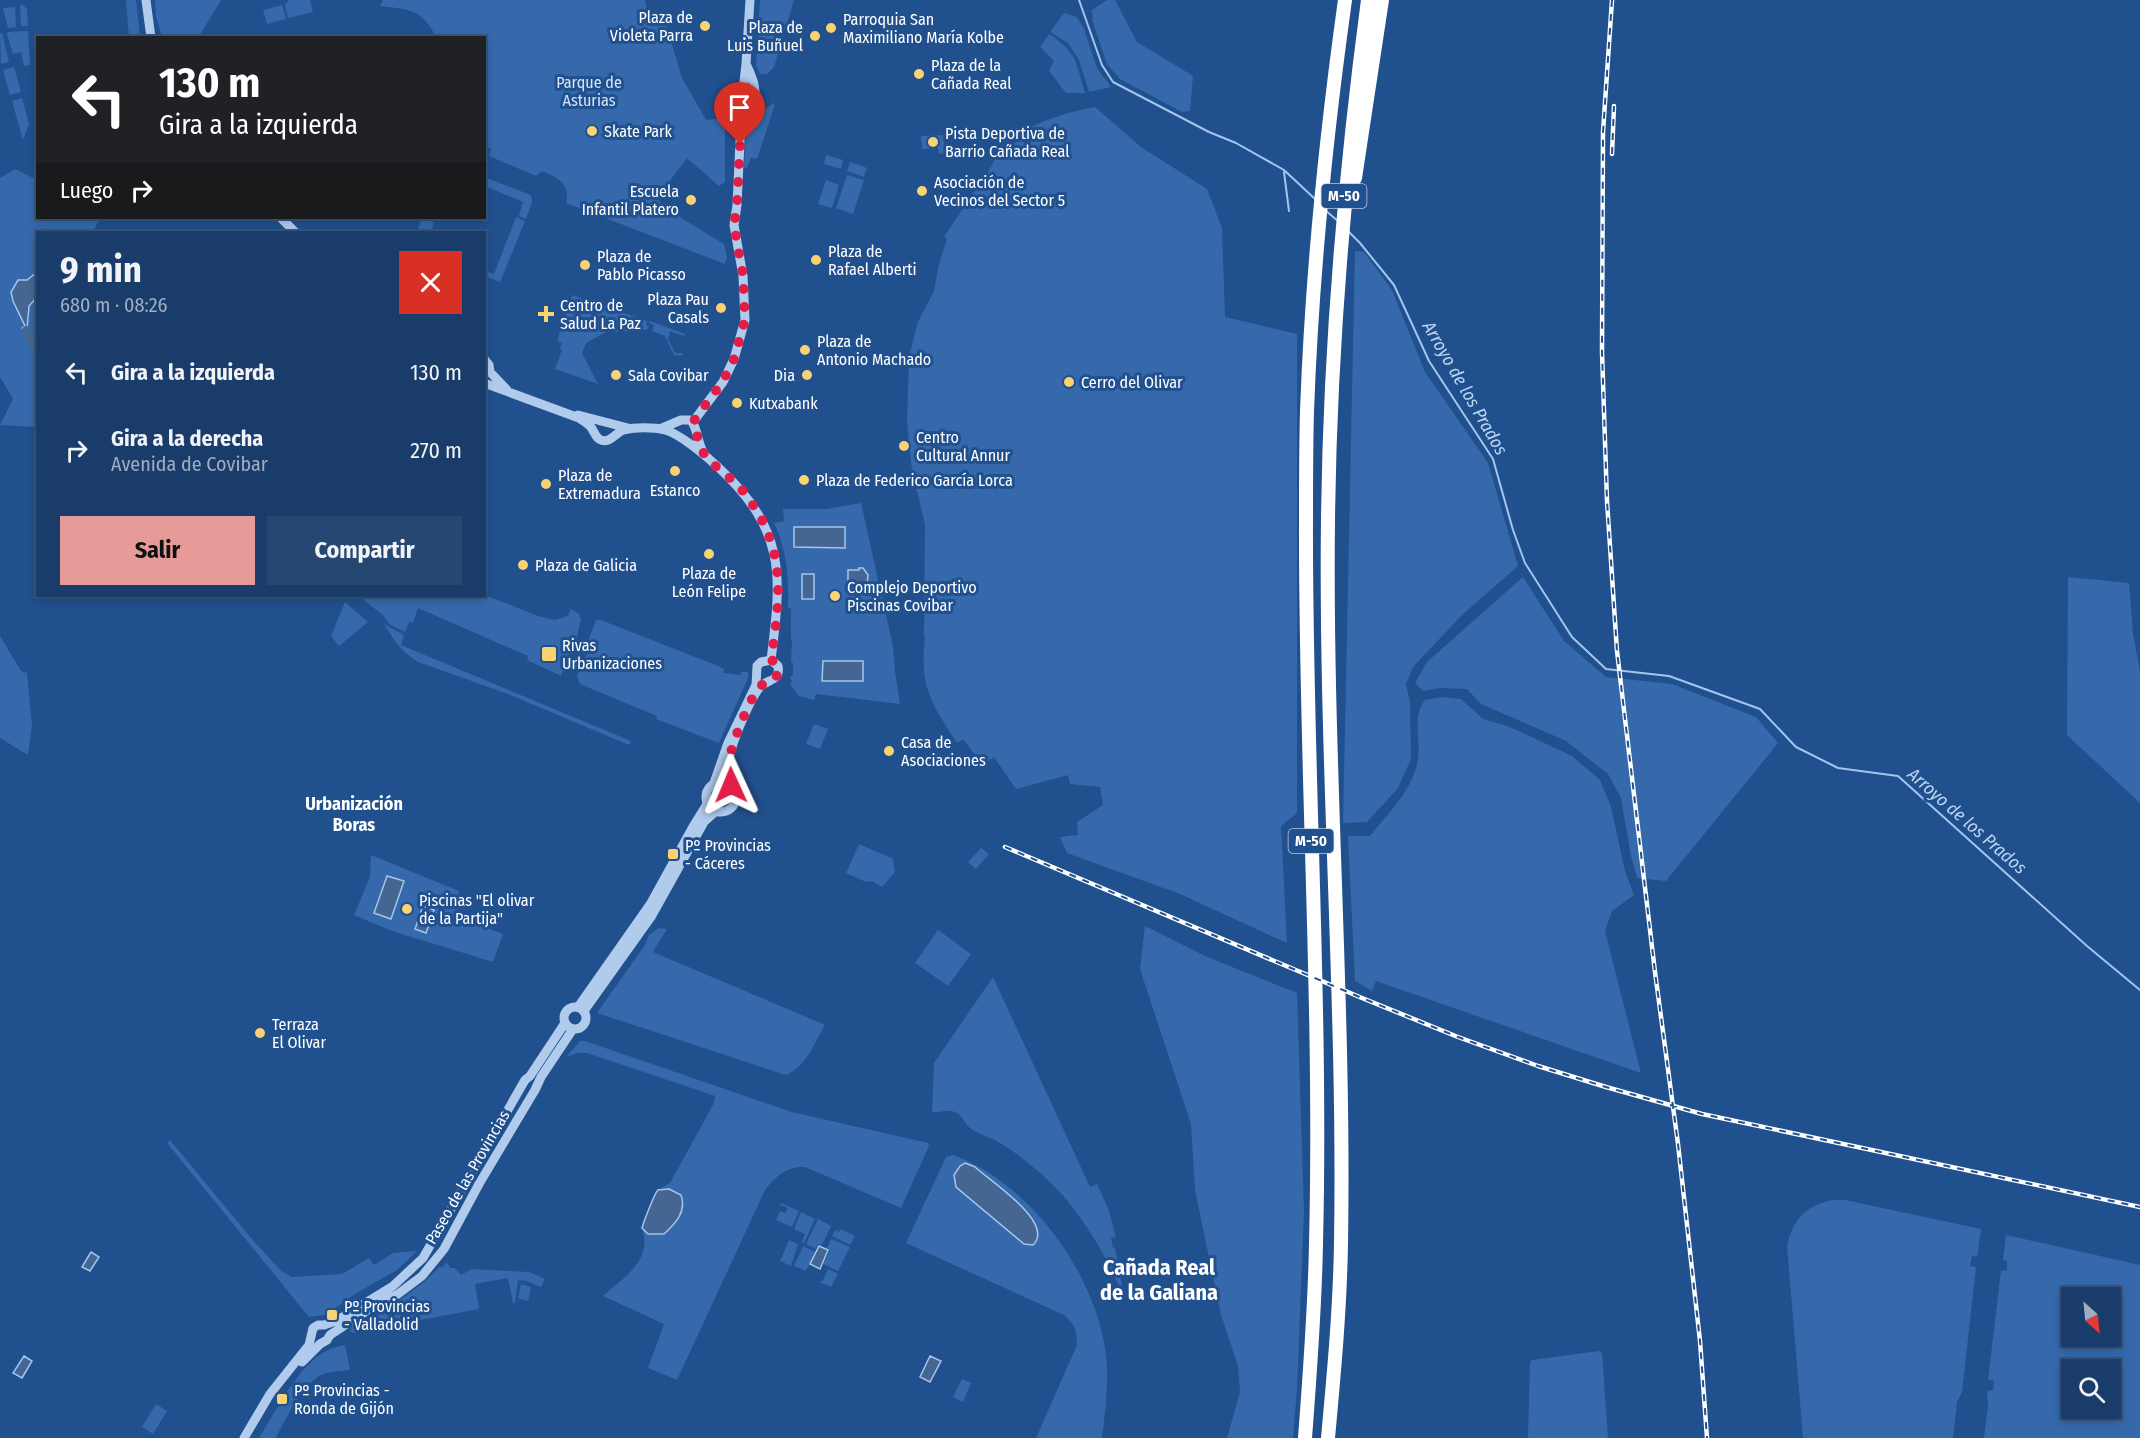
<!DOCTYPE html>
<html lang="es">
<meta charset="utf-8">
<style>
:root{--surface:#193c6a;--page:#264772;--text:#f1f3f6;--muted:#9fadc1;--line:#37567e;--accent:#e69b98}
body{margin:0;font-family:"Fira Sans Condensed",sans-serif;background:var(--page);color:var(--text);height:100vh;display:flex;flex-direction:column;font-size:22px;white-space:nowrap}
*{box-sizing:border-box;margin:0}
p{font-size:20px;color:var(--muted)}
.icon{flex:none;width:33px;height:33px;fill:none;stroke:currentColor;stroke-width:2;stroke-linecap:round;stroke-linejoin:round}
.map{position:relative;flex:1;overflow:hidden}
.panel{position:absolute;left:36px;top:231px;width:450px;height:366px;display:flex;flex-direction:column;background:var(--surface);border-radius:0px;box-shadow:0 3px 9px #0003,0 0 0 2px var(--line)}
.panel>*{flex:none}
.guide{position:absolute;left:36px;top:36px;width:450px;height:183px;border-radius:0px;box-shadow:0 3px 9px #0003,0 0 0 2px var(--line);background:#202124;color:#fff;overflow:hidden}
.needle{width:39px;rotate:153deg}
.controls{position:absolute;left:2061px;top:1287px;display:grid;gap:12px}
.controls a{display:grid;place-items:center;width:60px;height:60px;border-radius:0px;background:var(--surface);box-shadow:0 3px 9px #0003,0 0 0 2px var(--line);font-size:30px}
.pin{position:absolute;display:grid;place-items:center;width:51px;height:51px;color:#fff;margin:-62px -26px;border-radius:50% 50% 50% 0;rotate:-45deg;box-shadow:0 0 6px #0007}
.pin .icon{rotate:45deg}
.me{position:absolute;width:66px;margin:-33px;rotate:359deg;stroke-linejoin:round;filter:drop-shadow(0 0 4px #0008)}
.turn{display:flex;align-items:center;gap:21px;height:126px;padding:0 24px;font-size:27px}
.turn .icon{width:78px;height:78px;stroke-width:2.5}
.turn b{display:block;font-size:42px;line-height:51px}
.then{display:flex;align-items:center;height:57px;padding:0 24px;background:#0003;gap:12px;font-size:22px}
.round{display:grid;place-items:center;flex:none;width:63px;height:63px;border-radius:0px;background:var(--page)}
.head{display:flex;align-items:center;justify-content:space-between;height:102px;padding:0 24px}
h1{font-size:36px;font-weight:700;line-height:45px}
.button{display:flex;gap:12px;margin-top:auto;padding:12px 24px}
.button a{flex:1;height:69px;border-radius:0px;background:var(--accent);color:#111;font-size:24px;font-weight:700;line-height:69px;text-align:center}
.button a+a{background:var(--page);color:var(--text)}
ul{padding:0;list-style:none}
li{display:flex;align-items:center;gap:18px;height:78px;padding:0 24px}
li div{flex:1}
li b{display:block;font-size:22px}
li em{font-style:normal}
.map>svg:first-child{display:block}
.green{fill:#3569ab;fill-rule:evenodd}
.water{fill:#456693;stroke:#a4c5ed;stroke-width:1.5}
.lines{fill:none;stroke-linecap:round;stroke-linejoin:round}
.stream{stroke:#a4c5ed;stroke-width:2}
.canal{stroke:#456693;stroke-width:8}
.minor{stroke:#b0cbec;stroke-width:9}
.highway{stroke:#fff;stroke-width:14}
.rail-casing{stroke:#fff;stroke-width:4.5}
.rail{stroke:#21508e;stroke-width:2;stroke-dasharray:7;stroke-linecap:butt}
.route{stroke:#e11d48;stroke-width:10;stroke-dasharray:0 18}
.poi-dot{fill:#f9d271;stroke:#21508e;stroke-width:2}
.labels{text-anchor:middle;stroke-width:6;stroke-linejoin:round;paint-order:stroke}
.shield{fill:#21508e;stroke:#bccadd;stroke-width:1.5}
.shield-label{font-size:15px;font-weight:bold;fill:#fff}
.poi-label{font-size:16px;fill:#fff;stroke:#21508e;text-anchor:start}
.park-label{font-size:16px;fill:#d5e5f9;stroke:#21508e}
.street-label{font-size:16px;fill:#fff;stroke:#21508e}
.water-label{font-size:18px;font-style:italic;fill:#bcd5f3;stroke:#21508e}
.neighbourhood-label{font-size:18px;font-weight:bold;fill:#fff;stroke:#21508e}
.district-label{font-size:22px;font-weight:bold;fill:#fff;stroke:#21508e}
</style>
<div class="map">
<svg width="2140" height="1438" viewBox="0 0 2140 1438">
<rect width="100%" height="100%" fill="#21508e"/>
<path class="green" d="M126,0H136L140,37H129Z
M155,0H221L198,38L162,37L156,16Z
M289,0H310L313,12L288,18L285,5Z
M383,0H645L648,14L662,11L682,78L706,120L725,118V182L719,186L687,158L656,199L683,219L724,244L727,257L725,264L566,203C571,184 557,177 542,171L536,176L489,156L491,149L487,147L488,138L484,133V38L436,37C422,8 409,10 380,6Z
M760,0H794L774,67L767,74H760L756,65Z
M1107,0H1115L1137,42L1193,76L1190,111L1182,112L1120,79L1107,64L1093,23L1092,10Z
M22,4L27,9L28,26H21L20,7Z
M282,5L286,19L267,24L263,10Z
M15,7L16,27L8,28L3,8Z
M1064,13L1077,17L1084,29L1097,68L1111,87L1089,92L1079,60L1068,43L1050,32Z
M28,31L30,65L24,66L21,52L13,54L7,34L8,32Z
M2,33L9,62L1,64L0,34Z
M1049,34C1077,52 1076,62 1085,93H1066L1049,71L1054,61L1040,47Z
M14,67L21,92L10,95L3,70Z
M22,98L29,124L23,140L12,101Z
M774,103V107L757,159L751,158L747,168L744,167L747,118L751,113L766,108Z
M1095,107L1141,147L1207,189L1222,228L1225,317L1297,334V813L1281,826L1287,943L1180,894L1067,853L1060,837L1078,835L1077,822L1103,805L1100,787L1070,784L1068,775L1016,789L994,757L983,765L963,739L957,743C932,703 919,688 925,638H924L925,524L912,471L907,422L909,356L918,322L934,291L939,264L947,239L944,237L976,189L979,190L999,151L1012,149C1014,146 1016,140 1019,136C1031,122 1077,110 1095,107Z
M943,135L945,153L939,154L938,148L922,149L921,136Z
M826,155L843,160L841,169L824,164Z
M850,162L867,168L864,177L847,171Z
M15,169L37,180L38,218H100L93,232H38L37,427L0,425L13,399L0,377V178Z
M847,175L864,180L853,214L836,208Z
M484,177L531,195L532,202L526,219L519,216L523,202L485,186Z
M826,180L839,185L832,208L818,204Z
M516,217L525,221L500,282L485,276V271L494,274Z
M422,218L434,222L431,232H417Z
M1355,251L1364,252L1392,290L1425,372L1488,463L1518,566L1462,615L1413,667L1406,684L1410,702L1411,759L1398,788L1367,822L1343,823Z
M572,295L647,321L646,325L649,326L647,330H631L627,332L621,330L615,333L612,329L586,343L582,353L598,384L555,369L562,350L560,348L562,343L557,341Z
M650,321L685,334L684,336L670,331L668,339L675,353H683L682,356L674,355L665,336L652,331L654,325L649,323Z
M861,503L893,646L895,672L900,704L816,694L814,700L799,696L790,684L792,682L790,677L793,675V663L791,662L792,640L791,639V609L788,608C789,579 787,550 774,523L784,521L783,509H827Z
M1523,577L1564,641L1606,677L1672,684L1756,717L1778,743L1666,881L1637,878L1631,856L1621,798L1608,774L1566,741L1481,704L1467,689L1440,688L1423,691L1415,683L1427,662Z
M2068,577L2129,583L2133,634L2140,671V803L2067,735Z
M485,595L538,616L555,620L568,616L571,609L579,614L581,619L576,641L561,676L527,660L528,656L418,608L413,623L409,622L405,632L389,624L383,615L358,596Z
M345,602L368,622L339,646L331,636Z
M382,620L387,626L404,635L401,645L631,741L629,745L508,694L418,662C400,651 392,638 382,620Z
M596,620H601L718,666L724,669L723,673L741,675V672H748V678L719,743L656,719L657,716L580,684L577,676L588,651L586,647Z
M0,636L21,671L27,673L32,725L28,755L0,738Z
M1442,697L1461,699L1483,719L1510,727L1572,756L1600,780L1611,807L1625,871L1634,895L1612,911L1605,931L1641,1073L1376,981L1372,991L1355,981L1348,836H1370C1389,812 1413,790 1418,759C1421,739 1412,716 1425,700Z
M814,724L828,729L820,749L806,744Z
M859,844L893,859L895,872L882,887L872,881L866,882L846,873Z
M981,848L989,854L976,869L968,862Z
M371,855L459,891L457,908L462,918L503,934L493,962L392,931L354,915L370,877Z
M1145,926L1207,957L1297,993L1304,1211L1297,1389L1293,1438H1227L1240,1392L1238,1366L1221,1315L1195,1190L1191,1124L1140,969Z
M659,928L667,929L653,952L825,1025C815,1042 806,1067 786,1075L597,1013L645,945L649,935Z
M938,930L971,954L948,986L915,963Z
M993,977L1090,1187L1097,1184L1109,1211L1116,1237L1111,1238L1113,1248H1115L1124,1297C1102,1247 1074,1198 1029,1164C1019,1155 1007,1147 995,1140C987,1136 977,1133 970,1128C963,1122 962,1112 950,1111C944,1110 939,1113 932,1112L934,1063Z
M580,1041H585L792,1112L928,1143L929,1146L901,1208L805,1167C787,1166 775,1177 765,1190L677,1380L648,1368L664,1324L603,1296C624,1277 653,1261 642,1228L653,1235H661L667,1232L677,1221L678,1193L669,1189L658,1190L670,1183L714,1103L715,1096L587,1053H577L566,1057Z
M170,1140L251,1238L281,1271L292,1277L342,1274L369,1258L374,1265L393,1253L417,1251L397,1270L355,1294L325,1315L309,1317L167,1143Z
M953,1155C1027,1182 1089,1265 1104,1342C1110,1374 1106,1406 1102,1438H1036L1077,1345C1077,1332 1075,1324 1064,1315L906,1243L946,1157Z
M1832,1200H1845L1981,1229L1977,1257L1972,1256L1970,1266L1976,1267L1962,1392L1957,1402L1953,1438H1803L1787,1246C1793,1220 1805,1206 1832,1200Z
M781,1203L799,1211L792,1227L776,1220L780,1211L785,1213L788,1208L780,1205Z
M801,1212L815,1219L804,1243L802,1242L805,1234L794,1229Z
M818,1219L831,1226L822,1245L818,1244L816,1249L806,1244Z
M840,1229L855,1236L850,1245L832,1236L835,1230L839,1232Z
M2006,1235L2140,1265V1438H1984L1988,1406L1987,1391L1993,1390L1994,1381L1988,1380L2001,1271L2007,1270V1261L2003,1260ZM2072,1298H2110V1336H2072ZM2072,1370H2110V1408H2072Z
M831,1239L850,1247L838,1271L823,1264L830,1250L827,1248Z
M789,1240L798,1244L791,1266L780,1261Z
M803,1246L815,1252L806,1271L794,1266Z
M447,1262L450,1268H455L461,1275L472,1269L529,1272L545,1279L541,1287L527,1281L518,1280L515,1303H513L508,1278L475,1284L479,1309L352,1333L350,1331L352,1327C383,1309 416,1294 439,1267H443Z
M828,1269L838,1274L831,1287L820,1282L823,1280Z
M521,1284L531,1287L528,1301L518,1298Z
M345,1345L350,1370C341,1371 329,1371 321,1375C304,1383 284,1421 276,1438H259L275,1411L286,1398L284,1396C300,1373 316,1349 345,1345Z
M1599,1351L1602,1353L1608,1438H1528L1530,1362L1532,1360Z
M962,1379L971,1383L963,1402L953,1397Z
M156,1404L167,1411L153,1434L142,1427Z"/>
<path class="water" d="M37,272V297L29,306L27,329L25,331L22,328L25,326L13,301L11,292L18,280H27Z
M794,527H845V548L794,547Z
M859,568H863L868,575L867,585L862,591L858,590V588L848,589V570H859Z
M802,574H814V599H802Z
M823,661H863V681H822Z
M387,876L404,881L391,919L374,913Z
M423,906L434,910L426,933L415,929Z
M965,1163L975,1167C990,1181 1056,1223 1033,1245L1024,1244L956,1187L954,1175L960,1166Z
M669,1189L681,1195C687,1212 675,1224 664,1234H648L642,1228C643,1224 654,1194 658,1190Z
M819,1246L828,1250L820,1269L810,1264Z
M91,1252L99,1257L90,1271L82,1267Z
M24,1356L32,1361L22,1378L13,1373Z
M930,1356L941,1361L930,1382L920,1377Z"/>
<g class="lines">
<path class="stream" d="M1079,0L1102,65L1113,82L1209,132L1236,143L1284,170L1315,199
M1284,172L1289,211
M1325,210L1339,222
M1347,230L1360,243L1394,285L1429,361L1493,459L1513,530L1525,563L1572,637L1606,669L1669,676L1760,709L1796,747L1838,768L1898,776L2087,946L2140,990"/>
<path class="canal" d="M26,330L38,355"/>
<path class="minor" d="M146,0L151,38
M742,123C755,98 761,95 747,66
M281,218L295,232
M484,359L489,365L490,372L507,390
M484,383L579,418C583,421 587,423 590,426C594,430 595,438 601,440C610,444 616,432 624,430C635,427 654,427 665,430C680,434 705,455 717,466C786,530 782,573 771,660
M578,415L628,428
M693,422L723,382L734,359L745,320L743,276L734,225L737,205L742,99L746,64L750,0
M660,429L681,420H690C697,425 697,441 703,452
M706 797a15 15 0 1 1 30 0a15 15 0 1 1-30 0Z
M714,783L728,743L756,685L757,666L761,662L771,660L778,666C781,682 766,679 759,688C748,703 729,748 728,766C727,773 729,779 731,785
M578,1007L651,903L694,825L707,804
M564 1018a11 11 0 1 1 22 0a11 11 0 1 1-22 0Z
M584,1011L651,917L704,822L716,811
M302,1362L320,1344L327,1340L330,1335L374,1306L398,1294L422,1276L444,1249L479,1184L535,1090L541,1077L573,1029
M244,1438L270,1394L309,1345L313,1328L318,1325H324L336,1321L393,1286L423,1258L525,1080L530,1076L565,1023"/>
<path class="highway" d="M1355,178L1382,0
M1305,1438C1310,1373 1315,1308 1316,1243C1322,1002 1305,760 1306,519C1306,483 1306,447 1307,411C1312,273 1326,136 1345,0
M1328,1438C1334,1373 1340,1308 1341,1243C1345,1002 1325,761 1328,519C1330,344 1345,173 1368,0"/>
<g class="rail-casing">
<path id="rail" d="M1612,0L1603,132L1602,352L1607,501L1617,651L1655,972L1678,1144L1700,1341L1707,1438
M1612,154L1614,106
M1005,847L1362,998L1458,1037L1538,1066L1606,1087L1702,1114L2140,1207"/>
</g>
<use href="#rail" class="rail"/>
</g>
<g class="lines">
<path class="route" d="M731,785C729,779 727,773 728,766C730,748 748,702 759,688C764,682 769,682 775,679L779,671L775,662L771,660C781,594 787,546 742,490C731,476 712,467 703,452C696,440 698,432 693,422L723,381L734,359L745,320L743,276L734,225L737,205L740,144"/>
</g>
<g class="poi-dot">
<circle cx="705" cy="26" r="6"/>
<circle cx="831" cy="28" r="6"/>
<circle cx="815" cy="36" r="6"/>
<circle cx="919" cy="74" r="6"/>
<circle cx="592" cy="131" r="6"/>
<circle cx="933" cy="142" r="6"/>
<circle cx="922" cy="191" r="6"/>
<circle cx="691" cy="200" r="6"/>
<circle cx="816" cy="260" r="6"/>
<circle cx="585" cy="265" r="6"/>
<circle cx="721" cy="308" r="6"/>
<path d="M543 305h6v6h6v6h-6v6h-6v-6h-6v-6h6z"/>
<circle cx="805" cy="350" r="6"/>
<circle cx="616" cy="375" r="6"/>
<circle cx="807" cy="375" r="6"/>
<circle cx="1069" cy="382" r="6"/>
<circle cx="737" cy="403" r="6"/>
<circle cx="904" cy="446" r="6"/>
<circle cx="675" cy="471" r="6"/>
<circle cx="804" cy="480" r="6"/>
<circle cx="546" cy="484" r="6"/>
<circle cx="709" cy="554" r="6"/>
<circle cx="523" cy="565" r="6"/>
<circle cx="835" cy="596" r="6"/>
<rect x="541" y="646" width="16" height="16" rx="3"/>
<circle cx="889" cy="751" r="6"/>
<rect x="667" y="848" width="12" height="12" rx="3"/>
<circle cx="407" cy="909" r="6"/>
<circle cx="260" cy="1033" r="6"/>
<rect x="326" y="1309" width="12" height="12" rx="3"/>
<rect x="276" y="1393" width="12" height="12" rx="3"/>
</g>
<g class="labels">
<g class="shield">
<rect x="1321.5" y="184" width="45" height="24" rx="4.5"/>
<rect x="1288.5" y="829" width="45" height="24" rx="4.5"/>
</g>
<g class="shield-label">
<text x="1344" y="201">M-50</text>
<text x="1311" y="846">M-50</text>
</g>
<g class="poi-label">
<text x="693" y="23" text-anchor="end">Plaza de<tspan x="693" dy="18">Violeta Parra</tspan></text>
<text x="843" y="25">Parroquia San<tspan x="843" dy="18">Maximiliano María Kolbe</tspan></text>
<text x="803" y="33" text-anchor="end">Plaza de<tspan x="803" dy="18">Luis Buñuel</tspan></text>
<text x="931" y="71">Plaza de la<tspan x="931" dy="18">Cañada Real</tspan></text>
<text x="604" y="137">Skate Park</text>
<text x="945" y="139">Pista Deportiva de<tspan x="945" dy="18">Barrio Cañada Real</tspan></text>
<text x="934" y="188">Asociación de<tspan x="934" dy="18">Vecinos del Sector 5</tspan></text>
<text x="679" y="197" text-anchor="end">Escuela<tspan x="679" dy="18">Infantil Platero</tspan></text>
<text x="828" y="257">Plaza de<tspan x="828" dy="18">Rafael Alberti</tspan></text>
<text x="597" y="262">Plaza de<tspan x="597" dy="18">Pablo Picasso</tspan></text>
<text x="709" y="305" text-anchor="end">Plaza Pau<tspan x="709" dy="18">Casals</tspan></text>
<text x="560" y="311">Centro de<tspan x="560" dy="18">Salud La Paz</tspan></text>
<text x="817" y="347">Plaza de<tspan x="817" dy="18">Antonio Machado</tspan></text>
<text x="628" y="381">Sala Covibar</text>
<text x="795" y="381" text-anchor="end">Dia</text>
<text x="1081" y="388">Cerro del Olivar</text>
<text x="749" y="409">Kutxabank</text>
<text x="916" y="443">Centro<tspan x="916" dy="18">Cultural Annur</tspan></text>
<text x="558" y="481">Plaza de<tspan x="558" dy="18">Extremadura</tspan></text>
<text x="816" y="486">Plaza de Federico García Lorca</text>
<text x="675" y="496" text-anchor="middle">Estanco</text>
<text x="535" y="571">Plaza de Galicia</text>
<text x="709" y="579" text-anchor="middle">Plaza de<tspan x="709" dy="18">León Felipe</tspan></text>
<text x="847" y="593">Complejo Deportivo<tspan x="847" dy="18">Piscinas Covibar</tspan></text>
<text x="562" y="651">Rivas<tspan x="562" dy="18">Urbanizaciones</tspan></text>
<text x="901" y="748">Casa de<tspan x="901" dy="18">Asociaciones</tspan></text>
<text x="685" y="851">Pº Provincias<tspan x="685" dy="18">- Cáceres</tspan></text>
<text x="419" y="906">Piscinas "El olivar<tspan x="419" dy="18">de la Partija"</tspan></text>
<text x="272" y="1030">Terraza<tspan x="272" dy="18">El Olivar</tspan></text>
<text x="344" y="1312">Pº Provincias<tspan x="344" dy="18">- Valladolid</tspan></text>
<text x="294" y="1396">Pº Provincias -<tspan x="294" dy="18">Ronda de Gijón</tspan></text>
</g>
<g class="park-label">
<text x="589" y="88">Parque de<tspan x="589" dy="18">Asturias</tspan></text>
</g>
<g class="street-label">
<text transform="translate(467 1177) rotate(-60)" y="6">Paseo de las Provincias</text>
</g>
<g class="water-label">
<text transform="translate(1465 388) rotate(60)" y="6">Arroyo de los Prados</text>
<text transform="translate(1967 821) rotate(41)" y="6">Arroyo de los Prados</text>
</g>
<g class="neighbourhood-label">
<text x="354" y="810">Urbanización<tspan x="354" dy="21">Boras</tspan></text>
</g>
<g class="district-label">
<text x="1159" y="1275">Cañada Real<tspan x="1159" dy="25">de la Galiana</tspan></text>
</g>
</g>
</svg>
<div class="controls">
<a><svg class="needle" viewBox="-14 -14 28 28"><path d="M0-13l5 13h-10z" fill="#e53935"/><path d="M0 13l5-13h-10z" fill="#9fadc1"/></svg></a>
<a><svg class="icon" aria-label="search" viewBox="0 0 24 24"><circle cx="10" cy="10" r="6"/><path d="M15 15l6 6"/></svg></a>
</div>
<div class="pin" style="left:740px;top:144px;background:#d93025"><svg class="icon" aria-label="arrive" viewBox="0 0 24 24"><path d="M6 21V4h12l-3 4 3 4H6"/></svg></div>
<svg class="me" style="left:731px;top:785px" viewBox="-20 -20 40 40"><path d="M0-17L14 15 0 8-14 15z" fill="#e11d48" stroke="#fff" stroke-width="4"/></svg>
<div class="guide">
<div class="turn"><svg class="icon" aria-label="left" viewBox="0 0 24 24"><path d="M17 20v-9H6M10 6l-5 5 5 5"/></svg><div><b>130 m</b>Gira a la izquierda</div></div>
<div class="then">Luego<svg class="icon" aria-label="right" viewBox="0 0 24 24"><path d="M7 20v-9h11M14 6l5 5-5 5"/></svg></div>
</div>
<section class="panel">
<div class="head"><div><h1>9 min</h1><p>680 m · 08:26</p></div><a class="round" style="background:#d93025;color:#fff"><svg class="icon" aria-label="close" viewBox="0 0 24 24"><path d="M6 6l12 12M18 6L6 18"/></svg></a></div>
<ul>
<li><svg class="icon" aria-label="left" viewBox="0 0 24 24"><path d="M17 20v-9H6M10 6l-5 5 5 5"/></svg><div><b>Gira a la izquierda</b></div><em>130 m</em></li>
<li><svg class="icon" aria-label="right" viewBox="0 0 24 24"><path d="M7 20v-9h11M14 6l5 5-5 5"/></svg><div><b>Gira a la derecha</b><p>Avenida de Covibar</p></div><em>270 m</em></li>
</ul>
<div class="button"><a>Salir</a><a>Compartir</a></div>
</section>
</div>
